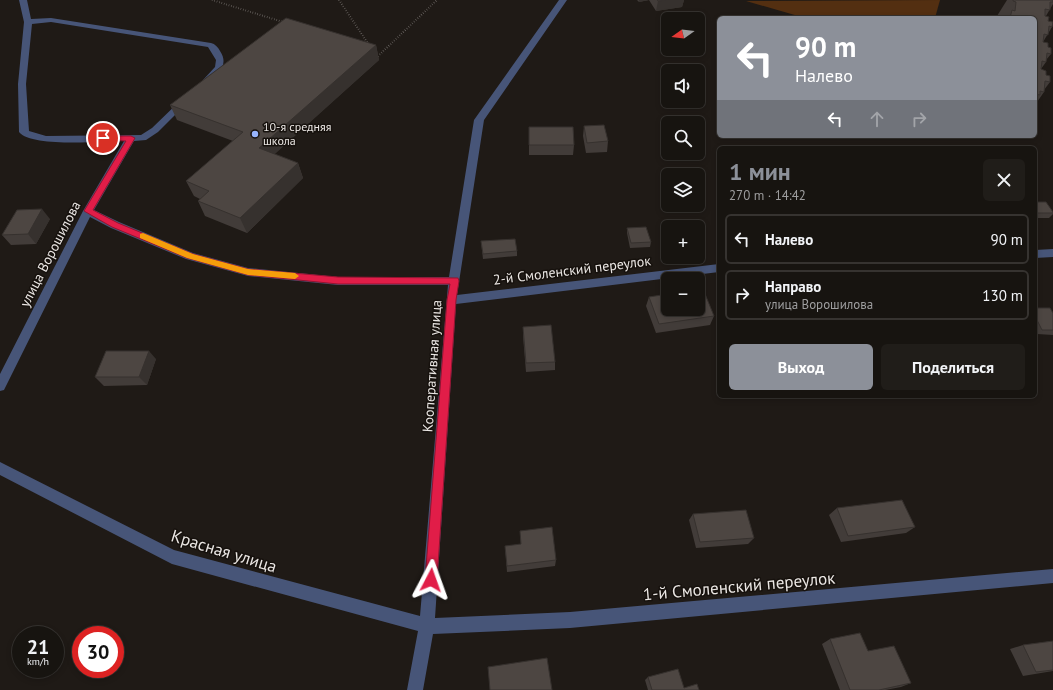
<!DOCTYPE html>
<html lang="ru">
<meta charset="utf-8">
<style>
:root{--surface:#171410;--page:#201d19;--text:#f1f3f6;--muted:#9e9e9f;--line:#363330;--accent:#8c9099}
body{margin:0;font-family:"PT Sans",sans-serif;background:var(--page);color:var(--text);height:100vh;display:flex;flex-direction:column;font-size:15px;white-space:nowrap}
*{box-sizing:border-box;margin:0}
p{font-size:13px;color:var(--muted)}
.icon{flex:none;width:22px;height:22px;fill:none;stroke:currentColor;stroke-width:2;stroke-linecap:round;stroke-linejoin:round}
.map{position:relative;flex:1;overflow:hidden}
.details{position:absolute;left:717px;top:146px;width:320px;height:252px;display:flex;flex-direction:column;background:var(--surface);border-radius:6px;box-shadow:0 2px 6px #0003,0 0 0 1px var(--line)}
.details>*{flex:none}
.hud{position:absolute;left:717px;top:16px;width:320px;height:122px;border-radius:6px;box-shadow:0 2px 6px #0003,0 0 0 1px var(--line);background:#8c9099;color:#fff;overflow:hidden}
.needle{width:26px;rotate:256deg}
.controls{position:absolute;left:661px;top:12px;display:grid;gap:8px}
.controls a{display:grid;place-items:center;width:44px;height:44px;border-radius:6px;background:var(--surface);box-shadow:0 2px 6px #0003,0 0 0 1px var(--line);font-size:20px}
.speed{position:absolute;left:12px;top:626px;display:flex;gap:8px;font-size:20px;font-weight:700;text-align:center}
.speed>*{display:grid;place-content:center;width:52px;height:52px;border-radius:50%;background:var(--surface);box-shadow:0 2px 6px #0003,0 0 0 1px var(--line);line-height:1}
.speed small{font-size:10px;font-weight:400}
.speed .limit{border:6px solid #d22;background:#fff;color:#111}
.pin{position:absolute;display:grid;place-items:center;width:34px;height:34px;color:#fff;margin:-17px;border:2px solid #fff;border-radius:50%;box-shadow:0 1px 4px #0007}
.me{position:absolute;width:44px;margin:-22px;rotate:4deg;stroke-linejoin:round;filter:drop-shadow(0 0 3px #0008)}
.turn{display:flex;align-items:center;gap:14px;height:84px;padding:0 12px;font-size:18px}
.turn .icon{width:52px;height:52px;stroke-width:2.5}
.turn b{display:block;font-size:28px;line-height:34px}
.lanes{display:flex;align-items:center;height:38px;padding:0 12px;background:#0003;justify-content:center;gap:20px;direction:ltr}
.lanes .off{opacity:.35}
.round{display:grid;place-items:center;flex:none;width:42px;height:42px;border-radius:6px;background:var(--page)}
.head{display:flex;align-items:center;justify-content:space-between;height:68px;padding:0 12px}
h1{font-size:24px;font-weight:800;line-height:30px;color:var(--accent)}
.action{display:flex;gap:8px;margin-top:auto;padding:8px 12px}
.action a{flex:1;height:46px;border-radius:6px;background:var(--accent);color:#fff;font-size:16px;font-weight:800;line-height:46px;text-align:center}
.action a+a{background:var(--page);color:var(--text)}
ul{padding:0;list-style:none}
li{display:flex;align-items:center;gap:12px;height:50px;margin:0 8px 6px;padding:0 4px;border:2px solid var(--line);border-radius:6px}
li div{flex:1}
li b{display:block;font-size:15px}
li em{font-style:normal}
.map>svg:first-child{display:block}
.green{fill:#532f11}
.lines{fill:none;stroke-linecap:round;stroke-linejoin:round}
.path{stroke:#7d7875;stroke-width:2;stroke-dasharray:0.5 2;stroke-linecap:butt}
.minor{fill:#475578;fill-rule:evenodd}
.wall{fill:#423c39}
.shaded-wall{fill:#36312e}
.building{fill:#4d4642;stroke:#36312e}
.route{fill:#e11d48;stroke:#92132f}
.slow{fill:#f59e0b}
.poi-dot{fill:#98b5fd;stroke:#16110d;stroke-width:1.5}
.labels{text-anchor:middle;stroke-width:3;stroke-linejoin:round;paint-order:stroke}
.far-poi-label{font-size:12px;fill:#ebe7e4;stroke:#16110d;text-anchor:start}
.street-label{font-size:14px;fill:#ebe7e4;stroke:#16110d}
.near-street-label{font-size:17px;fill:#ebe7e4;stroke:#16110d}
</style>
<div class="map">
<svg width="1053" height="690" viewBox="0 0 1053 690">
<rect width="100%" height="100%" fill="#1f1a16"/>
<path class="green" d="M940,0L935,18H805L746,1Z"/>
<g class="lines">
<path class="path" d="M212,0L283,22
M339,0L369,45
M376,58L437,0"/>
<path class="minor" d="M19,0H27L31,19L51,18L211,43C215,44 218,47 220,51C229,64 219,73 210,82L207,83L203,80L215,67L216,60L208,47L51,22L32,24L26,84L29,131L46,136L141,135L152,128L182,99L185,98L189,101L158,132L146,140L134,141L94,210L119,222L193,253L248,268L338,277H449L474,120L559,0H567L484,120L457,295L719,264V272L456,304L435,618L570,612L1053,569V583L570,628L433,634L423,690H407L418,631L172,564L0,475V462L174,550L420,616L448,285H338L248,276L186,259L111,228L90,217L4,390L0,391V374L83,211L124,141C103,141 32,148 19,132L18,84L24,22Z
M1053,249V257L1035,258V250Z"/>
</g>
<path class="wall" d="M637,0H684L682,7L656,11L649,0L639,2Z
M1007,0H1053V4L1046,16L1052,27L1043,42L1048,47L1051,54L1046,60V62L1041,69L1050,82L1044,90V92L1035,105V18H997V16Z
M376,45L379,60L274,154L298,163L303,178L247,233L205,216L198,201L200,199L194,196L186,181L233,141L177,120L170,105Z
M584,126L608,141L607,152L586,153L583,136Z
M529,127L574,145L573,155H529Z
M1035,202L1053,212V214L1049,218H1035Z
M50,219L36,244L11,245L2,235Z
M627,228L651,242L650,247L630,248L627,233Z
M481,241L517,251V256L483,259Z
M649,297L714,316L710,325L656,333L646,306Z
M1035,308L1053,313V335L1037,334L1035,331Z
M523,327L555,362V370L526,372L523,336Z
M156,359L147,385L104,386L95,377Z
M837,508L915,527L906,533L841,542L829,515Z
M693,514L754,538L748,544L696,548L689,520Z
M520,531L556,560L555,566L507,572L505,546L521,544Z
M830,639L868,651L911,683L901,687L885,690H840L822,644Z
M1053,641V671L1023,676L1010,649L1023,645Z
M648,677L684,688L699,690H648L645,680Z"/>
<path class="shaded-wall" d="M639,0H649L639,2Z
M666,0H684L682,7L656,11L658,1Z
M376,45L379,60L265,163L259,148Z
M298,163L303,178L247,233L240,218Z
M42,209L50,219L36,244L28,234Z
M149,351L156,359L147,385L139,377Z"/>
<path class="building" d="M657,0H666L658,1Z
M1013,0H1053V2H1050V10L1045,9V16L1049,17L1048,21L1053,22L1052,27L1049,26L1048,35L1044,34L1043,42L1048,43V47L1051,48V54L1047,53L1046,62L1042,61L1041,69L1046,71V75L1050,76V82L1045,81L1044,92L1040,91V95L1035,94V18H1010L1012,10L1015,11L1016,2L1013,1Z
M286,18L376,45L259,148L298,163L240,218L198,201L209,191L186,181L243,132L170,105Z
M604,125L608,141L587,143L584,126Z
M529,127H573L574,145H529Z
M1035,202H1046L1053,212V213H1035Z
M42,209L28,234L2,235L17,210Z
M646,227L651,242L631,243L627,228Z
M515,239L517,251L483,254L481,241Z
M703,289L714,316L659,324L649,297L668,294V309H698V290Z
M1035,308H1050L1053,313V330H1042L1035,316Z
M551,325L555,362L526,363L523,327Z
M106,351H149L139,377H95Z
M902,500L915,527L848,536L837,508Z
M746,510L754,538L700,542L693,514Z
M552,527L556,560L507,566L505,546L521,544L520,531Z
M860,633L868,651L894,646L911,683L879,690H850L830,639Z
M1053,641V670L1036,672L1023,645Z
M547,658L552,690H490L488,667Z
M678,669L684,688L697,684L699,690H652L648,677Z"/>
<path class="route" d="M103,136H131L135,138L93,210L118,223L193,254L248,269L338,277L458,278L459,281L456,300L437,580L435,584L431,585L427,584L425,580L447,300L450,284H338L248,275L187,258L112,227L84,211L126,141L100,140L99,138Z"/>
<path class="slow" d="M143,233L193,254L248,269L295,273L299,276L295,279L248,275L187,258L140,238V234Z"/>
<circle class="poi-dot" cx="255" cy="134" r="4"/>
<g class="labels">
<g class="far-poi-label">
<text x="263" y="131">10-я средняя<tspan x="263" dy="14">школа</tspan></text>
</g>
<g class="street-label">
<text transform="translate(50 254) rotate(-63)" y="5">улица Ворошилова</text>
<text transform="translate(572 270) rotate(-7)" y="5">2-й Смоленский переулок</text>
<text transform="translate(432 366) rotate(-86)" y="5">Кооперативная улица</text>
</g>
<g class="near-street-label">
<text transform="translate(224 551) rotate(17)" y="6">Красная улица</text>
<text transform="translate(739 586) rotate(-5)" y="6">1-й Смоленский переулок</text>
</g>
</g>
</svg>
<div class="controls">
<a><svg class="needle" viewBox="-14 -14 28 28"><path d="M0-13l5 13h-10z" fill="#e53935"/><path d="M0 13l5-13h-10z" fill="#9e9e9f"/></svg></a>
<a><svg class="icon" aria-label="sound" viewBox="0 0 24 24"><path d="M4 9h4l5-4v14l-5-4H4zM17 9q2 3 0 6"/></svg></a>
<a><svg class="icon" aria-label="search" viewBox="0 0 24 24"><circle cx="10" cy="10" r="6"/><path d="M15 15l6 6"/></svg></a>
<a><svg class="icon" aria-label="layers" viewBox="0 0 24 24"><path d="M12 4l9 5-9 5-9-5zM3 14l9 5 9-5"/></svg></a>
<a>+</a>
<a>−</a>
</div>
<div class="speed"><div>21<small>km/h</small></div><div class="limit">30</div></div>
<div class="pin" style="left:103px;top:138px;background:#d93025"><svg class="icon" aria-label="arrive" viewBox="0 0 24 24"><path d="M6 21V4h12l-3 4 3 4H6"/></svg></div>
<svg class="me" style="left:431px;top:580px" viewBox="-20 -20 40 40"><path d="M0-17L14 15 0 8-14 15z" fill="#e11d48" stroke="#fff" stroke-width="4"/></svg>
<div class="hud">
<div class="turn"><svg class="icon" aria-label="left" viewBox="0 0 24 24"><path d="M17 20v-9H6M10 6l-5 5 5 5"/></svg><div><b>90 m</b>Налево</div></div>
<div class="lanes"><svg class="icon" aria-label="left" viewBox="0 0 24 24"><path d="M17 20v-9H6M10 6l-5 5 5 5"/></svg><svg class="icon off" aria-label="ahead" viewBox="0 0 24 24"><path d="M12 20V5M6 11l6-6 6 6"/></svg><svg class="icon off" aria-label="right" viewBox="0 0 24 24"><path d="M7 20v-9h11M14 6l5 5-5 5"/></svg></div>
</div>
<section class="details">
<div class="head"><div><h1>1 мин</h1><p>270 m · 14:42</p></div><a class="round"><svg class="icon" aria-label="close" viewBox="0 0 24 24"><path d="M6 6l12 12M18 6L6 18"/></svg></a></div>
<ul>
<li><svg class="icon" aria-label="left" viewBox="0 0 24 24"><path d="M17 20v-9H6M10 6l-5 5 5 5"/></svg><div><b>Налево</b></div><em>90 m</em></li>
<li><svg class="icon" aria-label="right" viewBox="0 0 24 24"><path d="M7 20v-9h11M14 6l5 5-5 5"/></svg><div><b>Направо</b><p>улица Ворошилова</p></div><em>130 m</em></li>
</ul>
<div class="action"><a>Выход</a><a>Поделиться</a></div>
</section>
</div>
